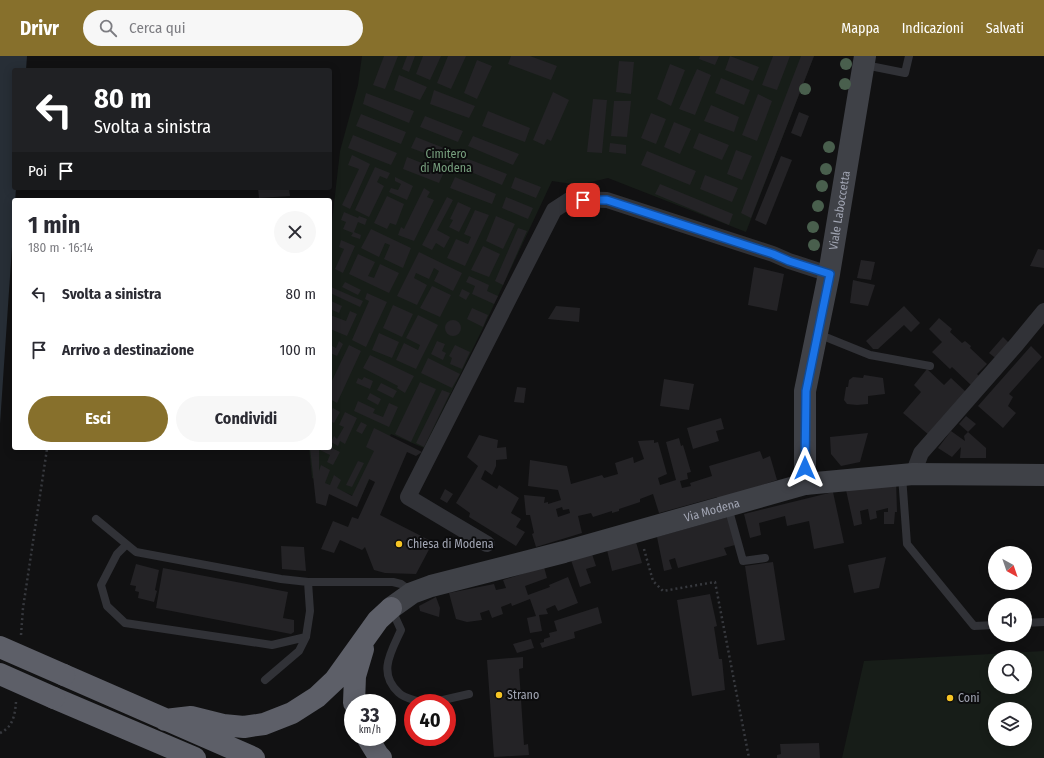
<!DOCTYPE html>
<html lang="it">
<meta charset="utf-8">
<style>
:root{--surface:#fff;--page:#f7f7f7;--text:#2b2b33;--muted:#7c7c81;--accent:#87702c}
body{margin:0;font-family:"Fira Sans Condensed",sans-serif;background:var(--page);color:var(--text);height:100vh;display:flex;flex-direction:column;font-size:15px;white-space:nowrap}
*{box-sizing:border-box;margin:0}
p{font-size:13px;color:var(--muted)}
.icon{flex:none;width:22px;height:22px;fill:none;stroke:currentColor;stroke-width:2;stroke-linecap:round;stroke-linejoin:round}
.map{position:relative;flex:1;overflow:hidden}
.details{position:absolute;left:12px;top:142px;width:320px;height:252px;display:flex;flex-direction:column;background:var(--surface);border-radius:4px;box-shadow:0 2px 10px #0003}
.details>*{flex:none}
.banner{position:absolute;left:12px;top:12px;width:320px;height:122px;border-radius:4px;box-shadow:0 2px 10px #0003;background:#202124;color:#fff;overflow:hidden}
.needle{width:26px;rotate:140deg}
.controls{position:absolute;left:988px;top:490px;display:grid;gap:8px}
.controls a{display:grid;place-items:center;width:44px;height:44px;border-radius:50%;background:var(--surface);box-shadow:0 2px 10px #0003;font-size:20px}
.speed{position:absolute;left:344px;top:638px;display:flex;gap:8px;font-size:20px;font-weight:700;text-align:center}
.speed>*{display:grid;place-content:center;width:52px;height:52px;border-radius:50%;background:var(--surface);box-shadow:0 2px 10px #0003;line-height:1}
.speed small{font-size:10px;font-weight:400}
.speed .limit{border:6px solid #d22;background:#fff;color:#111}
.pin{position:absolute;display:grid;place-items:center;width:34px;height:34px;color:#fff;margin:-17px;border-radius:8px;box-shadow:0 2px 6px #0006}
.me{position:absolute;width:44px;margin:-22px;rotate:0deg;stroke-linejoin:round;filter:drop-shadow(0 0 3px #0008)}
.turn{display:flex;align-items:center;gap:14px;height:84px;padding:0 16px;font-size:18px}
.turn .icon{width:52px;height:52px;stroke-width:2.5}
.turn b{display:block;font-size:28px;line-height:34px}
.then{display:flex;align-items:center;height:38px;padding:0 16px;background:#0003;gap:8px;font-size:15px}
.round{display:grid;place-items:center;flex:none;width:42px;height:42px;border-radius:21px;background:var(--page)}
.overview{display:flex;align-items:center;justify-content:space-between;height:68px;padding:0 16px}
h1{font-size:24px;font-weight:700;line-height:30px}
.action{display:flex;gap:8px;margin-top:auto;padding:8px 16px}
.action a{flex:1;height:46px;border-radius:24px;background:var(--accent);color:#fff;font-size:16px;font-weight:700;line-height:46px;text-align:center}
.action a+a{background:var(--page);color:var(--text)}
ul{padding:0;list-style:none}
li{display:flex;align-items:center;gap:12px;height:56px;padding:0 16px}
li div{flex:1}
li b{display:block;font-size:15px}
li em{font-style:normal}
header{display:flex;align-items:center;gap:24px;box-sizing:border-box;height:56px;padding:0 20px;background:var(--accent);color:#fff}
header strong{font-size:19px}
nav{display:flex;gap:22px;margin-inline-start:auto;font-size:14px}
.search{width:280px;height:36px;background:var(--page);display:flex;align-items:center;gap:10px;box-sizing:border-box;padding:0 14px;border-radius:22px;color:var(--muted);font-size:15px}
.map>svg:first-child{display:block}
.green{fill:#171d18;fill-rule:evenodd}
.water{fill:#272e36}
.building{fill:#242326;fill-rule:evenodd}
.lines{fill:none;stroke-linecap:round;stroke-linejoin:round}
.path{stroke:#37393e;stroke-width:2.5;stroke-dasharray:2 3;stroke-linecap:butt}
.lane{stroke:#313237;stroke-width:8}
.street{stroke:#313237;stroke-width:16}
.secondary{stroke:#3f4147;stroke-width:22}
.highway{stroke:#5d5f68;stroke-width:22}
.highway-bridge{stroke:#5d5f68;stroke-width:22}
.tree{fill:#495f4d}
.route-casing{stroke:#114b97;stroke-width:10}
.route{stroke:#1a73e8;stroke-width:7}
.poi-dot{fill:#f7c524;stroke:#0c0c0d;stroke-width:1.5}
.labels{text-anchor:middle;stroke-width:4;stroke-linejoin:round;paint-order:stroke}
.park-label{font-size:12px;fill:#779f7e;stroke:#0c0c0d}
.street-label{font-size:12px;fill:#a1a5b3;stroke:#0c0c0d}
.poi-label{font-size:12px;fill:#a1a5b3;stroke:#0c0c0d;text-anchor:start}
</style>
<header>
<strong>Drivr</strong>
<div class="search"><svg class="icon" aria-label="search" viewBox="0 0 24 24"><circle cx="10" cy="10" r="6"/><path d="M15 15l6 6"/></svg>Cerca qui</div>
<nav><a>Mappa</a><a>Indicazioni</a><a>Salvati</a></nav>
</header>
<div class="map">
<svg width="1044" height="702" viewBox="0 0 1044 702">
<rect width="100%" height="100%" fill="#111112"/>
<path class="green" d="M362,0H814L746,176L608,122L579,129L552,125L483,272L424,392L391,378L360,443L312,422L309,392H330V183L340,95L358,29Z
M1044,595V702H842L864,605ZM995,601H1025V631H995ZM995,653H1025V683H995Z"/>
<path class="water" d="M0,0H27L26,14H14V132H16L0,368Z"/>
<path class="building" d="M384,0H398L385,33L373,29Z
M407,0H415L409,16L402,13Z
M423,0H441L430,24L416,18Z
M448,0H466L451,33L437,27Z
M511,0H530L557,10L551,24L508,8Z
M700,0H719L715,9L699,3Z
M730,0L759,11L753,25L725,14Z
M773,0H790L777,34L762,29Z
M801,0H814L751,162L741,157Z
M477,4L492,10L477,43L464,37Z
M619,5L634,6L631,38L616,36Z
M670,8L685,14L671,50L657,43Z
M697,13L711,19L695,59L679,53Z
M399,19L427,31L420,44L394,34Z
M721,22L750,34L744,49L715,37Z
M434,34L475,50L469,62L430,48Z
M553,36L569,44L551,85L547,83L544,89L533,84Z
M366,37L414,55L409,67L363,48Z
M758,38L772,45L757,85L742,79Z
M593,43L607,44L602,97L587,96Z
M614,45H631L627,81L611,80Z
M711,49L739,61L734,76L704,65Z
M488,55L530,72L525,86L482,70Z
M799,56L809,60L801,81L791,77Z
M651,57L666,63L656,88L641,82Z
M361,58L406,76L401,88L356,70Z
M425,60L463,75L458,86L420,71Z
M674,66L691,73L680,98L664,91Z
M699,77L729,89L722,104L693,92Z
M353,79L397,97L391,109L348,92Z
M473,80L519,98L513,109L468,90Z
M416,81L454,96L449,106L411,92Z
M610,87L626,89V98L609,96Z
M736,94L752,100L742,124L727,118Z
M647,95L696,115L690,129L641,109Z
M352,99L370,108L350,153L342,149L359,113L348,109Z
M781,100L792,104L766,169L755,164Z
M407,101L444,116L439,127L403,113Z
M463,101L507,118L502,129L459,111Z
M375,111L390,117L387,123L380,120L377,126L384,130L369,161L355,154Z
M705,119L738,132L732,146L700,133Z
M395,121L413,130L407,144L389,136L391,132L398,134L401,128L395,125Z
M455,121L496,138L492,148L450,132Z
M515,121L541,131L536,142L511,132Z
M660,128L733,158L729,169L655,138Z
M258,132H289L290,140L259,142Z
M424,132L430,136L427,141L434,144L414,185L398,179L401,171L404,173Z
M387,140L404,148L396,169L390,167L387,173L374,167Z
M447,141L453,144L437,174L450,181L444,192L436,187L432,194L422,189Z
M506,141L533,152L528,163L502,152Z
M458,146L471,152L459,176L449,171L453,164L450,163Z
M475,154L489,159L465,210L447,202L456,183L468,188L471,181L464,178Z
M344,156L358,162L359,160L367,163L365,169L358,166L354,176L361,179L360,183L351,180L353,177L343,173L346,166L341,164Z
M496,160L515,168L503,193L486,185Z
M518,172L527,175L503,229L495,225Z
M371,173L411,192L403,212L384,203L390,189L385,187L379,201L361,192Z
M341,184L355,190L343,217L335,213L344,193L339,191Z
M483,190L500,198L489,221L471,214Z
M1038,193L1044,194V212L1030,210Z
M419,196L462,217L453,235L434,225L439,215L434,212L429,223L416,217L414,222L427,229L417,249L397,240Z
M358,198L375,206L368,220L374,222L380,208L399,217L389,237L349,218Z
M861,204L875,206L871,224L857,222Z
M754,211L784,218L777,255L748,249Z
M469,220L489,229L487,235L498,240L494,248L472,238L475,230L466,226Z
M853,224L875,229L868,250L850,247Z
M345,226L361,234L358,239L342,231Z
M432,230L451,239L440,261L420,252Z
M331,231L363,245L360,251L330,237Z
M462,233L470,237L466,244L459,240Z
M367,237L387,246L366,291L352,284L369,245L365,243Z
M331,245L342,250L339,257L330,253Z
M393,249L413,258L402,281L383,272Z
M556,250L580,252L579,266L548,263Z
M904,250L920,267L911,276L904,269L878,293H873L866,285Z
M472,252L488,259L483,271L467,263Z
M350,255L357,258L347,280L330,273V259L346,265Z
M418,259L438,269L416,313L396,304L404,287L418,294L420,289L406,282Z
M939,262L952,273L950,276L962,287L965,285L971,290L970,292L987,308L977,318L979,320L971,329L952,311L950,313L932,296L942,286L929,273Z
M445 272a8 8 0 1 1 16 0a8 8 0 1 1-16 0Z
M379,277L399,286L392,302L372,294Z
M1003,281L1011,289L998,304L989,297Z
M339,285L343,288L337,300L330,297V289L336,292Z
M437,285L445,288L442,295L446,297L443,304L431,298Z
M349,289L361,295L337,347L330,343V329Z
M455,289L470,296L462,313L450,308L452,302L449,300Z
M1031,290L1042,301L1009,338L1013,341L1008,350L1016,357L1003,372L978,350Z
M370,299L414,320L405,337L397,332L398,330L363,312Z
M428,302L460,318L452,332L421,317Z
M927,313L944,329L951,322L966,336L929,379L903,357L921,336L914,329Z
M864,319L883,322L885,338L868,340V348L857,349L847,348L844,344L846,331H848L849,324L853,321L863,322Z
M364,321L373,325L370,333L356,327L358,322L362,324Z
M664,323L694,328L689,354L660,350Z
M420,326L436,333L411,386L395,378Z
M381,327L397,335L393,342L377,334Z
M517,331L526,332L524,347L514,346Z
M442,334L450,337L424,391L416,387Z
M370,337L381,343L378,349L367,343Z
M358,345L375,353L373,357L383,361L389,347L398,351L389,371L354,355Z
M333,352L340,356L334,367L330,365V358Z
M345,356L357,362L345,388L340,385L338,390L331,386L334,380L337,383L344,371L339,369Z
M966,360L976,368L968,376L959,368Z
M721,362L724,373L716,375L719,385L693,393L687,372Z
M361,366L367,369L362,378L356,375Z
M374,372L422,396L416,400L407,396L380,459L433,486L416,518L385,517L374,514L365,491L362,494L340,484L334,497L321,493L333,465L348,471L352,461L358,463L375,426L369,423L357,451L329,438L326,450L316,447L310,392H319V415L321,409L330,414L325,427L330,429L334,419L341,424L337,432L352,440L374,395L366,391Z
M951,375L965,385L964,380L968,376L986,392V402H960L961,391L952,401L938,392Z
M868,377L860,406L841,410L831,398L830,381Z
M479,379L498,384L497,392L506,391L507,403L496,404V410L492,419L485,414L481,423L497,433L499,429L519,442L511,457L521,463L516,471L525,476L516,490L469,461L470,457L456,447L478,410L467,401Z
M679,382L681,390L683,389L691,416L687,417L688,423L680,425L682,432L691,430L690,427L712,420L709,410L760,395L763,403L770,400L777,424L718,444L717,441L659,457L653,438L640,443V446L619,453V455L612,457V455L593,461L591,457L578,460L582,477L536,491L532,478L534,477L530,459H526L524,439L545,441L544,447L548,446V448L561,444L558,434L528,430L530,404L567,410L571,428L602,419L604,422L618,418L615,407L633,401L634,407L644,403L638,385L654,384V387L658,386L667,418L658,422L660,429L676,424L666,386ZM562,451L563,454L569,453L570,457L558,461L556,453Z
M330,391L340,396L333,409L327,406L330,399L320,394L321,392H330Z
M358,405L364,407L352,431L346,429Z
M896,424L897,456H895L894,468H884V456H888V452L876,455L877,462L870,464L868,453L860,455L862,468L854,470L846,434Z
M445,433L453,438L447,447L440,443Z
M833,436L844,487L814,493L809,465L787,470L785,460L759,467L761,479L750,482L744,458Z
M728,461L735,489L724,492L727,499L678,512L675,502L669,504L672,513L664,515L657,481Z
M636,486L642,507L612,515L607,494Z
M281,490L304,491L306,515L282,513Z
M592,498L596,510L586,513L591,527L580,531L571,504Z
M886,501L879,532L854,537L848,509Z
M773,506L785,584L757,589L745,510Z
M136,508L159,514L155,534L157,535L154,546L138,542L139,536L135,535L136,530L130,529Z
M544,511L547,522L525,530L528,539L550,531L549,529L568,521L578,547L558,555L555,549L546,553L548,558L539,559L542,575L530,577L527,562L536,560L530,543L512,550L511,547L501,551L503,558L492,562L489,554L480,557L482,564L467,566L456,563L449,537L494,528L496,534L506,532L503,524Z
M163,512L288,536L283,562L294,564V576L291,578L156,552Z
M710,538L717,570L714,571L719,603H722L725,634L692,640L677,544Z
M436,541L440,552L439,561L420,555L419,550Z
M598,551L602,567L574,576L575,582L542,592L540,587L544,586V583L550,581L549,577L557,575L554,565Z
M531,583L534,592L517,597L513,588Z
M523,601V612L519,613L524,689L528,688L529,699L494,701L487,604Z
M819,687L820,702H777V699L781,698L780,688Z"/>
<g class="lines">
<path class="path" d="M644,493L653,525L663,535L715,526L749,702
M21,579L23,552L47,393
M0,677C13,671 15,659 16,646"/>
<path class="lane" d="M865,9L905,17L909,0
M818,278L870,299L930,310
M902,420L907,488L974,570L995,569
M728,451L743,505L765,502
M96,463L136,496L281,523L308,526H393L401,528L412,536
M126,489L117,498L101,529L107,550L125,567L272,589L306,581L310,555L308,526
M391,552L401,574C391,596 377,617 399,637C404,642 415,644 422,647
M1025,567L1044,566
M265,624L299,595L306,581
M430,647L469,638"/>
<path class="street" d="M913,418L921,397L1016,289L1044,255
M487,488L408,441L554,154L571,143L607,144L773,198L789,205L829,218"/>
<g class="secondary">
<path id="s1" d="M805,428V335L829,218L865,0"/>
<path id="s2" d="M391,552L412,537L431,530L564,496L805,428L913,418L1044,419"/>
</g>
<path class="highway" d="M64,619L254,702
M54,642L195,702
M354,647L355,620L363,593
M165,664L191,661L223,669L244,671L264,668L292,657L317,641L335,624L378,564L391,552
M367,681L378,699L381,702"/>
<path class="highway-bridge" d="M0,591L64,619
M0,618L54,642"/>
</g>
<g class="tree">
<circle cx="846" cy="8" r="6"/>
<circle cx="845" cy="28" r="6"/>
<circle cx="805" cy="33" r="6"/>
<circle cx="829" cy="91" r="6"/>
<circle cx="826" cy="113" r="6"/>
<circle cx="822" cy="130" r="6"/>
<circle cx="818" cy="150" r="6"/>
<circle cx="813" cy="171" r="6"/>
<circle cx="814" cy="189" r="6"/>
</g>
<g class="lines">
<g class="route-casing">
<path id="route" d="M583,144H607L773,198L789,205L830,218L806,335L805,412"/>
</g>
<use href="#route" class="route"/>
</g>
<g class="poi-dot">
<circle cx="399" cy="488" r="4"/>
<circle cx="499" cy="639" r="4"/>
<circle cx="950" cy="642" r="4"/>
</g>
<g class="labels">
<g class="park-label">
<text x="446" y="102">Cimitero<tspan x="446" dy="14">di Modena</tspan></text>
</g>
<g class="street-label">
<text dy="4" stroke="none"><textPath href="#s1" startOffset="277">Viale Laboccetta</textPath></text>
<text dy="4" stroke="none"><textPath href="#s2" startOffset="337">Via Modena</textPath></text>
</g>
<g class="poi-label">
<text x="407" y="492">Chiesa di Modena</text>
<text x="507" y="643">Strano</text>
<text x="958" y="646">Coni</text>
</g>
</g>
</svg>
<div class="controls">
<a><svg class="needle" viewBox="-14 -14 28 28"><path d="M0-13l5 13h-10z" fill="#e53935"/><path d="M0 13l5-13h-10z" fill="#7c7c81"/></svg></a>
<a><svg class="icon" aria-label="sound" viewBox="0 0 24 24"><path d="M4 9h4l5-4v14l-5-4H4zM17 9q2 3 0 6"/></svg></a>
<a><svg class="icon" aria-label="search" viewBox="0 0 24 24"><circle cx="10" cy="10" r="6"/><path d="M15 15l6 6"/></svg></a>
<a><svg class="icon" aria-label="layers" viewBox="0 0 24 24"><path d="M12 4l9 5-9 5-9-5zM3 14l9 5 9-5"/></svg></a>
</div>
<div class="speed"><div>33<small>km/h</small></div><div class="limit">40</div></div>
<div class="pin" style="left:583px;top:144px;background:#d93025"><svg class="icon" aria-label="arrive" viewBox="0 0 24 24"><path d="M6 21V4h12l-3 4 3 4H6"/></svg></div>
<svg class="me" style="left:805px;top:412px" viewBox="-20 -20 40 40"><path d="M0-17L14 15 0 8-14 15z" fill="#1a73e8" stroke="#fff" stroke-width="4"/></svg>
<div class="banner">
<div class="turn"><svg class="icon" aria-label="left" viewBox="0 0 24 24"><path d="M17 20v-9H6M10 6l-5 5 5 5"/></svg><div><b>80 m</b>Svolta a sinistra</div></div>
<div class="then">Poi<svg class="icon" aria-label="arrive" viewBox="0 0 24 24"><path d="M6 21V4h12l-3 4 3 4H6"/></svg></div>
</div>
<section class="details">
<div class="overview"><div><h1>1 min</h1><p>180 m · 16:14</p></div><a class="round"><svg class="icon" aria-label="close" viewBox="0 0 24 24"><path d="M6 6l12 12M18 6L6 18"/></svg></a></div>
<ul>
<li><svg class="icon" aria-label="left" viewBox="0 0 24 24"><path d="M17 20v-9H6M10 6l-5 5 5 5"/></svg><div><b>Svolta a sinistra</b></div><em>80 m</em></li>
<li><svg class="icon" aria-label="arrive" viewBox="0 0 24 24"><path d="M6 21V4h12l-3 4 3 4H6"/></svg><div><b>Arrivo a destinazione</b></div><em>100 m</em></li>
</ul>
<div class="action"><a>Esci</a><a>Condividi</a></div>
</section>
</div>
